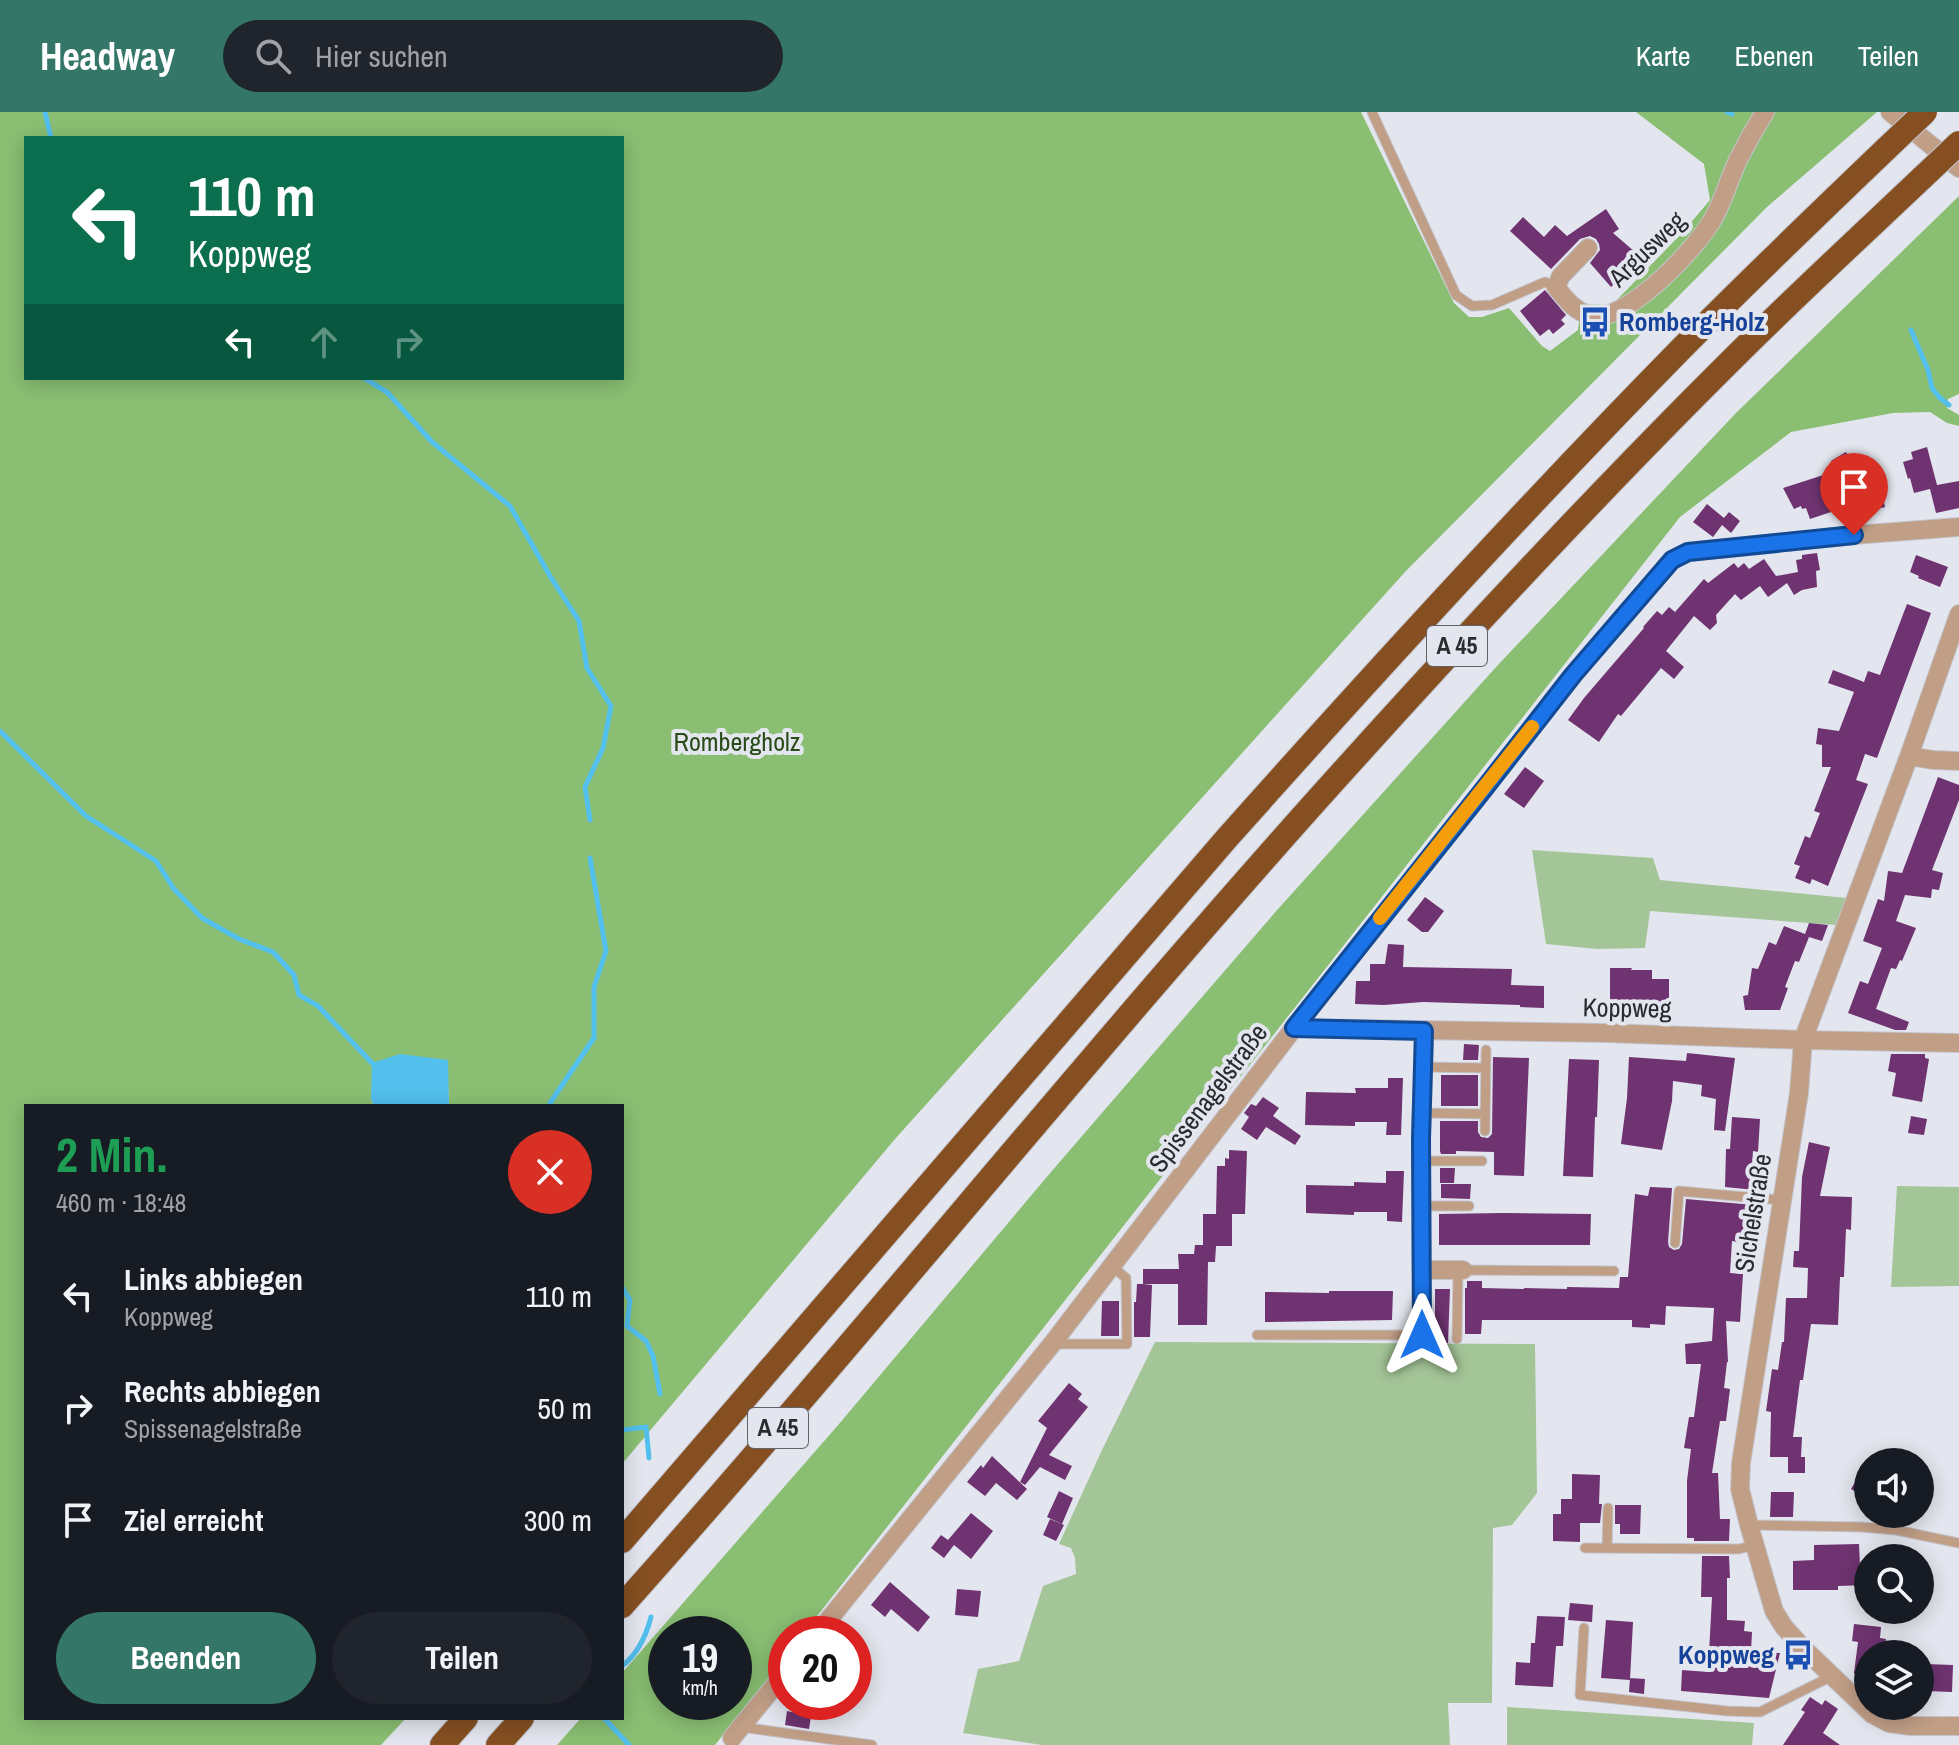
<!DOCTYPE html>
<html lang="de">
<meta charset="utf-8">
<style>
:root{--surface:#171b24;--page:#20242c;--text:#f1f3f6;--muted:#9ea1a6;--accent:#347667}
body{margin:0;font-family:"Archivo Narrow",sans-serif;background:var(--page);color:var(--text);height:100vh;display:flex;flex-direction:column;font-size:30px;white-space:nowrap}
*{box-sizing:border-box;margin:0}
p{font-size:26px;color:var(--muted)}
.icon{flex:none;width:44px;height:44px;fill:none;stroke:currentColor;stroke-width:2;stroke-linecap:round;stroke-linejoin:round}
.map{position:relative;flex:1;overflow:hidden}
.panel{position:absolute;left:24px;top:992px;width:600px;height:616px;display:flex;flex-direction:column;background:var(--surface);border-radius:0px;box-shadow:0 4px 20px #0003}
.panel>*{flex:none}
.guide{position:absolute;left:24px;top:24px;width:600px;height:244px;border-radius:0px;box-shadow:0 4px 20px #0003;background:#0b6e4f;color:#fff;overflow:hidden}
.fabs{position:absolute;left:1854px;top:1336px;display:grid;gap:16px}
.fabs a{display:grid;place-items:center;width:80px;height:80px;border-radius:50%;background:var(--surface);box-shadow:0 4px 20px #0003;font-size:40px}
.speed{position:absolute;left:648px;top:1504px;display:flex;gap:16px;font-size:40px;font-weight:700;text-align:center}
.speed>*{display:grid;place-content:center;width:104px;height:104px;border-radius:50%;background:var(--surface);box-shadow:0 4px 20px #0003;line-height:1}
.speed small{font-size:20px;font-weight:400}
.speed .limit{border:12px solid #d22;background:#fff;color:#111}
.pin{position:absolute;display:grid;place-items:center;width:68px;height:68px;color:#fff;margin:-82px -34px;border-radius:50% 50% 50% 0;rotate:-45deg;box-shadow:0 0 8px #0007}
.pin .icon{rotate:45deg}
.me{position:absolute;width:88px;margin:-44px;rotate:0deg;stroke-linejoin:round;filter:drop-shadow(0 0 6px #0008)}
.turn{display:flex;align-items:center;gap:28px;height:168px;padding:0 32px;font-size:36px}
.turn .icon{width:104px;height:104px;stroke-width:2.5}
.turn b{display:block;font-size:56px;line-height:68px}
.lanes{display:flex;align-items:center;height:76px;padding:0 32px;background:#0003;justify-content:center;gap:40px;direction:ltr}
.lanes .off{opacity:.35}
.round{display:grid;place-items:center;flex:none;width:84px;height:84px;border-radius:42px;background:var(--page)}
.summary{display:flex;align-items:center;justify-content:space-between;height:136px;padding:0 32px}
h1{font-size:48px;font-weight:700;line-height:60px;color:#1e9e55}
.action{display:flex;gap:16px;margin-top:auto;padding:16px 32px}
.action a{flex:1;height:92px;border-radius:48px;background:var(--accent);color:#fff;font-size:32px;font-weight:700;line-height:92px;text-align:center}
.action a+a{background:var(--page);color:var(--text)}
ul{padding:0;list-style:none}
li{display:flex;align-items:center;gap:24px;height:112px;padding:0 32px}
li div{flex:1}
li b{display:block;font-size:30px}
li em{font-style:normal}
header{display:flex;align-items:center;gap:48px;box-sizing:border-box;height:112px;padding:0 40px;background:var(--accent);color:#fff}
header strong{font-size:38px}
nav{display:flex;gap:44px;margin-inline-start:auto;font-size:28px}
.search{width:560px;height:72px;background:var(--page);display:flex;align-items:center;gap:20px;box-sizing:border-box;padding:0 28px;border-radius:44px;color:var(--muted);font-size:30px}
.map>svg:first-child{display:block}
.green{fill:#a4c597}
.forest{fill:#8abf73;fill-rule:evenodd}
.water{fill:#53bfed}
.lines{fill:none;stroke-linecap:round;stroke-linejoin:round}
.stream{stroke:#53bfed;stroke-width:5}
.building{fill:#6e3370}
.lane-casing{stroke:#c3c4cc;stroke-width:11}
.street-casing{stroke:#c3c4cc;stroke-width:20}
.highway-casing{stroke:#c3c4cc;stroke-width:26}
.lane{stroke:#c19e86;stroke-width:9}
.street{stroke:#c19e86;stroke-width:18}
.highway{stroke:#854f21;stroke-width:24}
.highway-bridge-casing{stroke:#c3c4cc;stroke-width:26;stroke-linecap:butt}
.highway-bridge{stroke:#854f21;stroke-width:24}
.route-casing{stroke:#114b97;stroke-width:20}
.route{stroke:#1a73e8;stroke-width:14}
.slow{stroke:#f59e0b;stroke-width:14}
.labels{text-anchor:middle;stroke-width:8;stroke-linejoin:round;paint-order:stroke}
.shield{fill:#e4e6ef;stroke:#626368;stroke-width:2}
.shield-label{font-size:24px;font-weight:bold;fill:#2a2b2e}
.street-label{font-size:26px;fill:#2a2b2e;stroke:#e4e6ef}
.transit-label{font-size:26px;font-weight:bold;fill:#164399;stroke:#e4e6ef;text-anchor:start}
.park-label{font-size:26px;fill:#294b18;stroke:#e4e6ef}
</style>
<header>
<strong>Headway</strong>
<div class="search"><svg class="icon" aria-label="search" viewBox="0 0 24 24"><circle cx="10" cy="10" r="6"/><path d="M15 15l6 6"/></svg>Hier suchen</div>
<nav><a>Karte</a><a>Ebenen</a><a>Teilen</a></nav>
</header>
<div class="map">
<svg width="1959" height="1633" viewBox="0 0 1959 1633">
<rect width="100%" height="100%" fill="#e4e6ef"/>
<path class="green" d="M1532,738L1653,746L1660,768L1847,786L1836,813L1650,799L1645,836L1597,837L1546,832Z
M1897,1074L1959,1075V1174L1891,1175Z
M1155,1230L1535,1232L1537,1381L1512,1413L1493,1416L1492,1591H1448L1450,1633H1042L963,1621L978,1557L1019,1549L1043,1474L1076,1462L1075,1446L1071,1436L1059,1432L1102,1338Z
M1507,1595L1754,1611L1752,1633H1507Z"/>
<path class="forest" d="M0,0H1361L1454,191L1469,205H1482L1509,196L1542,234L1550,239L1578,218L1581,192L1612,193L1681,122L1710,88L1704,52L1636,0H1877L1767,95L1405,460L895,1027L622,1352V994H449L447,948L371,987L374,994H26V1606H406L381,1633H0ZM26,26H622V266H26Z
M1959,84V282L1948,287L1947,296L1959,303V314L1947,311L1930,300L1893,301L1791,320L1680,405L803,1522H786V1544L715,1633H557L581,1606H622V1561L839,1312L1051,1060L1278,797L1497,554L1736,301ZM666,1522H734V1590H666Z"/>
<path class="water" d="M400,942L448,948L449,994H374L371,987L372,951Z"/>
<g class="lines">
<path class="stream" d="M45,0L51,26
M1727,0L1732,2
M1911,218L1928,258L1932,276L1939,285L1949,293
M364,266L387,280L432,330L510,394L550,464L579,509L587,556L611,594L603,636L585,675L590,708
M0,619L86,704L156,749L174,777L202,806L239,827L273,840L294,863L299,883L318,894L372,951
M552,994L550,991L594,926V875L606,839L590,746
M622,1175L630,1188L627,1214L646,1229L653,1244L660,1282
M622,1318L646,1315L649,1346
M622,1554C638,1542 646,1524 651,1505
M604,1606L629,1633"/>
</g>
<path class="building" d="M1606,97L1619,117L1613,121L1642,146L1611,175L1590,151L1600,138L1599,132L1596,127L1590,124L1580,127L1551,157L1510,119L1523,105L1544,125L1555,113L1567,124Z
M1545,178L1566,203L1561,208L1565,212L1553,222L1549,217L1540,224L1520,199Z
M1927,335L1937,373L1959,369V396L1936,401L1930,377L1914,381L1910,366L1908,367L1903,350L1913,347L1911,340Z
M1846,340L1862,369L1878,365L1885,395L1854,403L1852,393L1810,407L1806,396L1802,397L1801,394L1794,397L1783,376L1836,359L1831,349Z
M1707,392L1724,406L1729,400L1740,409L1731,421L1722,413L1713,425L1693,410Z
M1817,441L1820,458L1816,459L1817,475L1802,478L1794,483L1787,471L1768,485L1760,474L1741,488L1735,482L1716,503L1717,511L1710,518L1694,504L1666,539L1684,555L1674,567L1661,556L1621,604L1618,602L1599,630L1568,608L1584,586L1644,516L1643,515L1657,499L1662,503L1669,495L1675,500L1704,467L1708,471L1734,451L1738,456L1744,451L1749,457L1764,447L1776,464L1798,460L1796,448L1802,447V443Z
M1916,443L1948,455L1940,475L1918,466L1919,464L1910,460Z
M1907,492L1931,501L1877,646L1865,642L1856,668L1868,672L1828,774L1812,767L1810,772L1795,766L1800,754L1794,752L1805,724L1810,726L1820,701L1814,699L1831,655H1822V633L1816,632L1818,616L1839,619L1854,580L1828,571L1833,558L1864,570L1868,559L1880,563Z
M1525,655L1544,669L1524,696L1504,682Z
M1938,665L1959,673V688L1932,758L1943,761L1939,778L1932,777L1931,786L1905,783L1896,809L1916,816L1902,849L1900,848L1896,857L1891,856L1876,897L1909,910L1906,918H1895L1848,901L1860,869L1868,872L1882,836L1863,829L1878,787L1884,789L1888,759L1902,761Z
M1425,785L1444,799L1428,820H1422L1407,808Z
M1809,811L1828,813L1822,829L1809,825L1799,850L1795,849L1785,875L1788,876L1780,898H1745L1743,884L1748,883L1752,856L1758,857L1769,830L1776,833L1784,814L1805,822Z
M1388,832L1404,833L1403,855L1512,857L1511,873L1544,874V896L1520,895V893L1423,890L1384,893L1355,892L1356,869H1370V852H1385Z
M1610,856H1632L1631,858H1652V867H1669V892H1631V894H1610Z
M1464,932L1479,933L1478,948H1463Z
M1687,941L1735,946L1725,1019L1714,1018L1716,987L1701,984L1702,973L1673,969L1672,989L1662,1038L1621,1032L1627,986L1629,945L1686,949Z
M1891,942H1925V946L1929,947L1922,990L1892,984L1896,961L1888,959Z
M1493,945L1529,946L1524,1064L1494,1063V1040L1456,1039V1042H1441L1440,1039V1009H1478V1020L1481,1025L1488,1026L1492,1022Z
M1569,947L1599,948L1597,1005H1595L1593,1065L1563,1064Z
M1441,963H1478V994H1441Z
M1388,966H1403L1401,1023H1386L1387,1010H1355V1014L1305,1013L1306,980L1356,981L1355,976H1388Z
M1263,985L1279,996L1273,1004L1301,1024L1295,1033L1266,1015L1257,1028L1241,1017L1249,1005L1244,1001L1251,992L1256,994Z
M1911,1004L1927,1007L1924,1023L1908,1021Z
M1732,1005L1760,1007L1758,1040L1753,1039L1751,1071L1756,1072L1755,1078L1725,1075L1726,1037H1730Z
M1809,1030L1830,1035L1820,1084L1852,1085L1851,1118L1846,1117L1844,1165H1840L1838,1213L1811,1212L1803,1268H1800L1793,1325H1802L1801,1345H1805V1361H1788V1345H1770L1771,1300L1766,1299L1772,1257L1778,1258L1782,1230H1784L1786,1186H1807L1808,1156L1793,1155L1794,1139H1799L1802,1065Z
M1229,1038L1247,1039L1245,1102H1232V1134H1216L1215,1150H1208L1207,1213H1178V1172H1143L1152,1173L1150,1225H1134V1190H1136L1137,1172H1143V1157H1179L1178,1142H1194L1195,1133H1203V1102H1216L1217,1054H1225V1046L1229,1047Z
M1440,1056H1455L1454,1071H1440Z
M1386,1059H1404L1402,1110L1387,1109V1100H1354V1103L1306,1101V1073L1354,1074V1070L1386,1071Z
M1441,1072H1471L1470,1087L1441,1086Z
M1650,1075L1672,1076L1668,1130L1669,1135L1674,1138L1679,1137L1682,1132L1686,1087L1754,1093L1748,1132L1732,1129L1730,1161L1743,1162L1740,1210L1726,1209L1728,1250H1727L1724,1276L1730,1277L1726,1309H1720L1712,1361H1718L1720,1407H1730L1729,1429H1694V1426H1687V1369L1691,1337L1684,1336L1689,1305H1694L1701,1252H1686L1685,1232L1712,1229L1714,1196L1666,1194L1665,1213L1650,1212V1216L1632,1215V1208H1482L1481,1222H1465V1176H1467V1169H1482V1176L1524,1177V1176L1567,1177V1175L1619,1176L1620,1165H1628L1635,1082L1648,1084Z
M1503,1101L1591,1102L1590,1133H1439V1102Z
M1435,1177H1450L1448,1231H1435Z
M1329,1179H1393L1392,1208L1265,1210V1180L1329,1181Z
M1102,1189H1119V1224H1101Z
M1069,1271L1082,1282L1078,1287L1088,1295L1049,1343L1072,1354L1065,1368L1040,1355L1025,1373L1020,1370L1047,1316L1038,1309Z
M992,1344L1027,1377L1017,1388L996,1371L985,1384L967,1370L981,1353L983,1356Z
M1572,1362L1600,1363L1599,1392H1602L1600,1411H1580V1430L1553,1429V1402H1561V1387H1572Z
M1858,1365L1868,1370V1387L1851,1377Z
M1059,1379L1073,1386L1062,1412L1047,1405Z
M1771,1380H1794L1793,1405H1770Z
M1615,1393H1641L1640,1422H1620V1412H1615Z
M971,1401L993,1419L971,1447L954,1433L944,1446L931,1436L941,1423L948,1428Z
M1050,1407L1064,1413L1056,1429L1043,1423Z
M1859,1432L1860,1454L1868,1453V1473L1838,1474V1478H1793V1449L1814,1448V1433Z
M1729,1444L1730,1466H1727V1508L1745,1509L1744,1519L1752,1520L1751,1540L1780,1541L1769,1586L1681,1579L1682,1558L1708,1560L1712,1485H1701L1702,1444Z
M890,1470L930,1505L918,1520L891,1497L885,1505L871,1493Z
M957,1477L981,1479L978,1505L955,1503Z
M1570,1491L1593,1493L1592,1510L1568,1508Z
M1537,1504L1565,1505L1563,1534H1556L1553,1575L1515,1573L1516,1550L1530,1551L1531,1531H1535Z
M1606,1508L1633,1510L1630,1568L1601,1566Z
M1854,1512L1881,1515L1880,1526L1886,1527L1884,1542H1868V1578L1854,1561L1858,1530L1852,1529Z
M1926,1552L1953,1553L1952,1580L1925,1579Z
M1630,1566L1645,1567L1644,1582L1629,1580Z
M1810,1585L1822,1593L1825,1588L1838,1597L1823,1621L1840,1633H1783L1805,1600L1801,1598Z
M787,1599L811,1604L809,1617L785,1613Z"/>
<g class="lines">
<g class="lane-casing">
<path id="lane" d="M1372,0L1456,183L1472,194L1492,193L1545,170L1556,175
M1423,955L1486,956
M1421,1001L1485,1002
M1485,1019L1486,938
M1421,1049H1482
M1421,1094H1469
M1675,1131L1679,1079L1781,1088
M1463,1158L1614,1159
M1257,1223H1422V1193
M1457,1227L1458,1158
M1052,1232H1127L1126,1166L1113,1155
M1749,1413L1861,1415L1896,1418L1959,1431
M1585,1436L1739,1437L1755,1433
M1607,1436L1608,1396
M1584,1516L1580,1583L1727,1599L1760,1600L1832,1564
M741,1615L872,1633"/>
</g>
<g class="street-casing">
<path id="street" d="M1890,0L1959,56
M1588,136L1561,164L1556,175C1566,188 1577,202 1594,204C1629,208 1699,134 1714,105C1724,87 1729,67 1738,48C1746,32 1755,16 1765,0
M1959,502L1909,644L1803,928L1799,981L1741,1351L1740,1377L1749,1413L1774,1499L1784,1515L1804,1537L1872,1602L1889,1611L1911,1614H1959
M1909,644L1933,648L1959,649
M1294,916L1606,921L1803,928L1959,931
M1422,1158H1463
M1422,1193L1421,1027L1424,919
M817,1522L1052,1232L1294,916L1484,677L1573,563L1672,448L1688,440L1854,423L1959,415
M732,1626L786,1560"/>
</g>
<g class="highway-casing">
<path id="highway" d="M622,1429L1227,726C1374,561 1524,397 1679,239C1747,170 1817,103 1887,36
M622,1494C870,1216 1103,924 1353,648C1485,502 1620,357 1761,219C1814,167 1869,116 1923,65
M442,1633L466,1606
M498,1633L522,1606"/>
</g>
<use href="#lane" class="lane"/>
<use href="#street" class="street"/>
<use href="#highway" class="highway"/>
<g class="highway-bridge-casing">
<path id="highway-bridge" d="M1887,36L1925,0
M1923,65L1959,31"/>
</g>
<use href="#highway-bridge" class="highway-bridge"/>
</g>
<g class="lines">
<g class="route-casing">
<path id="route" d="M1422,1223L1421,1027L1424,919L1294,916L1484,677L1573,563L1672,448L1688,440L1854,423"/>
</g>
<use href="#route" class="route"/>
<path class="slow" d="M1380,806L1532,615"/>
</g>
<defs>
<g id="bus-bare" transform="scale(2.4)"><path d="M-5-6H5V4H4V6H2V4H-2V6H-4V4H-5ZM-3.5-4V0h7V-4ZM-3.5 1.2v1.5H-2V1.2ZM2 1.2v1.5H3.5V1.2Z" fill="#1a4fb4" stroke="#e4e6ef" stroke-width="2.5" paint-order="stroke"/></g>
</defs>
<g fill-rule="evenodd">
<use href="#bus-bare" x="1595" y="210"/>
<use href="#bus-bare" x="1798" y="1543"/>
</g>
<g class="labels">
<g class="shield">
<rect x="1427" y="514" width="60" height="40" rx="6"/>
<rect x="748" y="1296" width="60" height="40" rx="6"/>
</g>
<g class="shield-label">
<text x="1457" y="542">A 45</text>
<text x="778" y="1324">A 45</text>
</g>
<g class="street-label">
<text transform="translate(1647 137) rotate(-44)" y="9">Argusweg</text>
<text transform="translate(1627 896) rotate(1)" y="9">Koppweg</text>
<text transform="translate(1208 986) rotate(-53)" y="9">Spissenagelstraße</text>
<text transform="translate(1753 1101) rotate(-81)" y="9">Sichelstraße</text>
</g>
<g class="transit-label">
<text x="1619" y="219">Romberg-Holz</text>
<text x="1774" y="1552" text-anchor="end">Koppweg</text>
</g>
<g class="park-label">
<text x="737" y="639">Rombergholz</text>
</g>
</g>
</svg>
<div class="fabs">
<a><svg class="icon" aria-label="sound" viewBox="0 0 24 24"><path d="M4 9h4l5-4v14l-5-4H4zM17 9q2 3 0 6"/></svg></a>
<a><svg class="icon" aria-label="search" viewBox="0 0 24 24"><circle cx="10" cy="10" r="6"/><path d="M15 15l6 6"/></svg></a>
<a><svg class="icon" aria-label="layers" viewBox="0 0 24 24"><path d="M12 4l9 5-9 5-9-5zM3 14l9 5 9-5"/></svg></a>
</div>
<div class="speed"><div>19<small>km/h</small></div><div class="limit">20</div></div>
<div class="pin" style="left:1854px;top:423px;background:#d93025"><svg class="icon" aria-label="arrive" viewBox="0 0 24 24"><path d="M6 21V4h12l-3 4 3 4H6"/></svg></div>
<svg class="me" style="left:1422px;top:1223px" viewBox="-20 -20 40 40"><path d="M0-17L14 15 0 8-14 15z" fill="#1a73e8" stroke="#fff" stroke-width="4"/></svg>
<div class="guide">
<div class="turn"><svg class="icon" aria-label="left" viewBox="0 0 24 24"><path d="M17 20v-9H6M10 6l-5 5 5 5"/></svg><div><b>110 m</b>Koppweg</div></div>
<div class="lanes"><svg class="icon" aria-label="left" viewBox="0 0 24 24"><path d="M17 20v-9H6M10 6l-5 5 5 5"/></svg><svg class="icon off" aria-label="ahead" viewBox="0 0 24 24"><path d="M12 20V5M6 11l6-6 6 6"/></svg><svg class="icon off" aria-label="right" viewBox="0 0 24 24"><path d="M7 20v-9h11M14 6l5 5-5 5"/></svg></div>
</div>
<section class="panel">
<div class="summary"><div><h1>2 Min.</h1><p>460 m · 18:48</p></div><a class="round" style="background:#d93025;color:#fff"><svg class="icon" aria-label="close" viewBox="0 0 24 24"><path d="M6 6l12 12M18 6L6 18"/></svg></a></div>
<ul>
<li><svg class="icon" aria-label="left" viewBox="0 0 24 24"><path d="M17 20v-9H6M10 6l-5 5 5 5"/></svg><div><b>Links abbiegen</b><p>Koppweg</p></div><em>110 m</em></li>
<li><svg class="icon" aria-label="right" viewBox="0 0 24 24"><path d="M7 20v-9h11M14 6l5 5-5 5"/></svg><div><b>Rechts abbiegen</b><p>Spissenagelstraße</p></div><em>50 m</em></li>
<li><svg class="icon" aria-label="arrive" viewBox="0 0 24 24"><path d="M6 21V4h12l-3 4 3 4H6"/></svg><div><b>Ziel erreicht</b></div><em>300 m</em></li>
</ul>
<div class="action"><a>Beenden</a><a>Teilen</a></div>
</section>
</div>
